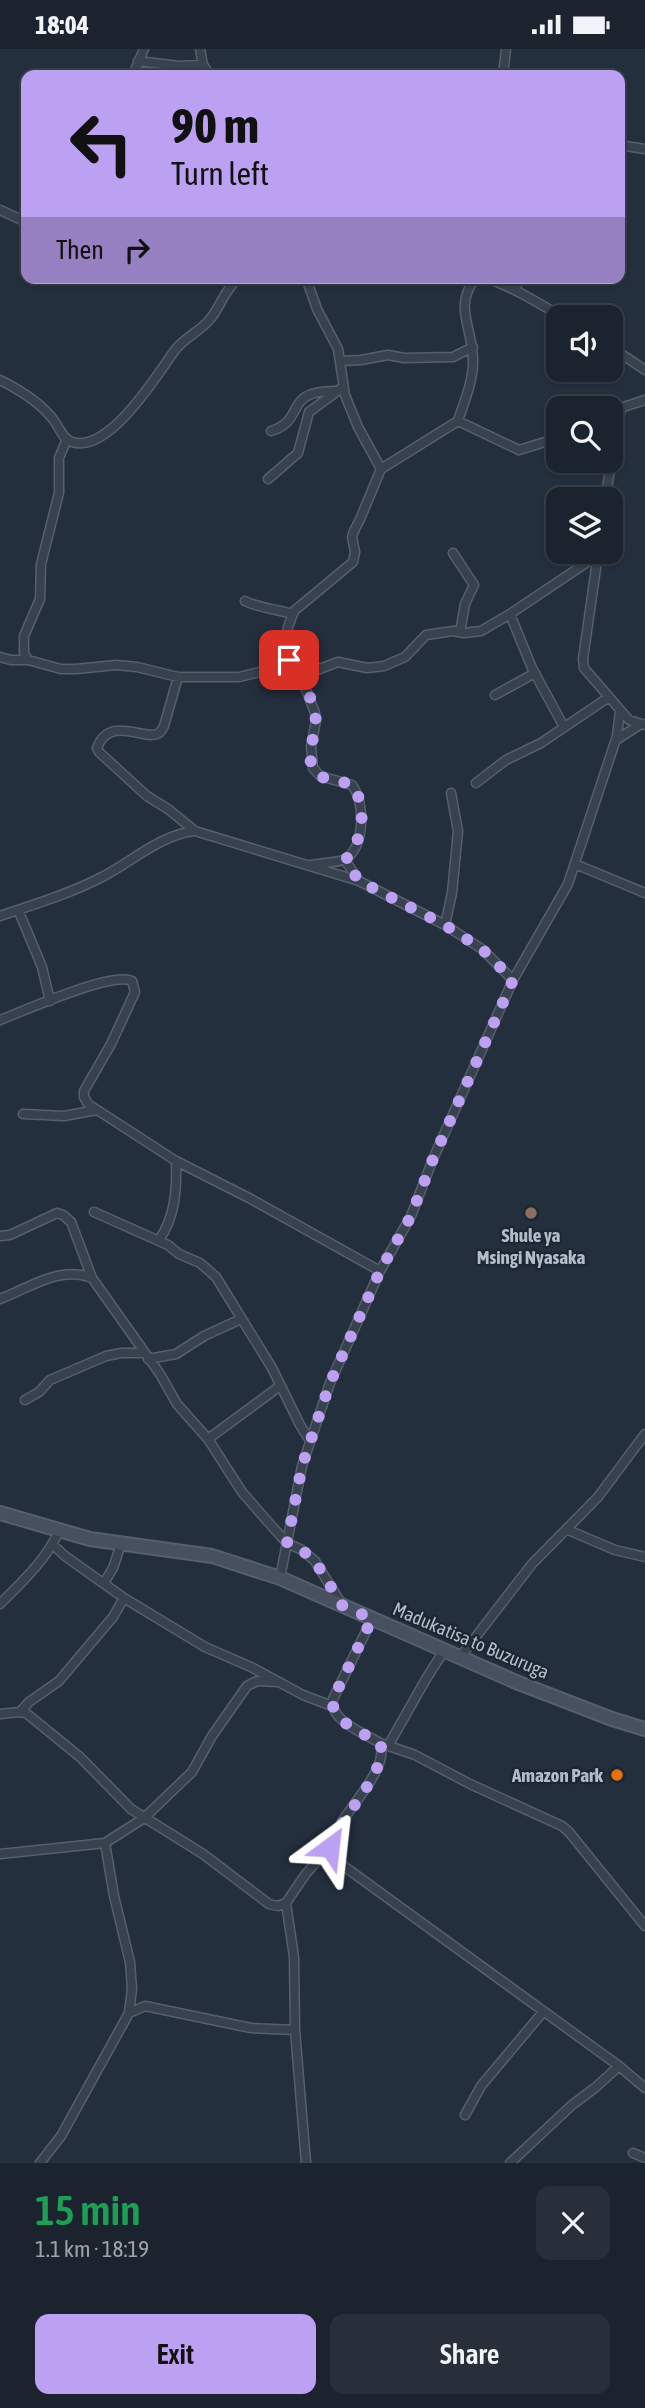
<!DOCTYPE html>
<meta charset="utf-8">
<style>
:root{--surface:#1b232e;--page:#282f3a;--text:#f1f3f6;--muted:#a0a4aa;--line:#39404a;--accent:#bca0f2}
body{margin:0;font-family:"Asap Condensed",sans-serif;background:var(--page);color:var(--text);height:100vh;display:flex;flex-direction:column;font-size:26px;white-space:nowrap}
*{box-sizing:border-box;margin:0}
p{font-size:23px;color:var(--muted)}
.icon{flex:none;width:38px;height:38px;fill:none;stroke:currentColor;stroke-width:2;stroke-linecap:round;stroke-linejoin:round}
.map{position:relative;height:2114px;overflow:hidden}
.drawer{display:flex;flex-direction:column;background:var(--surface);flex:1}
.drawer>*{flex:none}
.top-card{position:absolute;left:21px;top:21px;width:604px;height:214px;border-radius:14px;box-shadow:0 2px 5px #0004,0 0 0 2px var(--line);background:#bca0f2;color:#111;overflow:hidden}
.controls{position:absolute;left:546px;top:256px;display:grid;gap:14px}
.controls a{display:grid;place-items:center;width:77px;height:77px;border-radius:14px;background:var(--surface);box-shadow:0 2px 5px #0004,0 0 0 2px var(--line);font-size:35px}
.pin{position:absolute;display:grid;place-items:center;width:60px;height:60px;color:#fff;margin:-30px;border-radius:14px;box-shadow:0 4px 10px #0006}
.me{position:absolute;width:77px;margin:-38px;rotate:30deg;stroke-linejoin:round;filter:drop-shadow(0 0 5px #0008)}
.turn{display:flex;align-items:center;gap:24px;height:147px;padding:0 35px;font-size:32px}
.turn .icon{width:91px;height:91px;stroke-width:2.5}
.turn b{display:block;font-size:49px;line-height:60px}
.then{display:flex;align-items:center;height:66px;padding:0 35px;background:#0003;gap:14px;font-size:26px}
.round{display:grid;place-items:center;flex:none;width:74px;height:74px;border-radius:14px;background:var(--page)}
.headline{display:flex;align-items:center;justify-content:space-between;height:119px;padding:0 35px}
h1{font-size:42px;font-weight:600;line-height:52px;color:#1e9e55}
.cta{display:flex;gap:14px;margin-top:auto;padding:14px 35px}
.cta a{flex:1;height:80px;border-radius:14px;background:var(--accent);color:#111;font-size:28px;font-weight:600;line-height:80px;text-align:center}
.cta a+a{background:var(--page);color:var(--text)}
.status{display:flex;justify-content:space-between;align-items:center;height:49px;padding:0 35px;background:var(--surface);direction:ltr}
.status svg{height:19px;fill:currentColor}
.map>svg:first-child{display:block}
.lines{fill:none;stroke-linecap:round;stroke-linejoin:round}
.minor-casing{stroke:#565f6c;stroke-width:11}
.secondary-casing{stroke:#565f6c;stroke-width:16}
.minor{stroke:#38414e;stroke-width:8}
.secondary{stroke:#465061;stroke-width:12}
.route{stroke:#bca0f2;stroke-width:12;stroke-dasharray:0 21.6}
.education-dot{fill:#8d6e63;stroke:#1d2633;stroke-width:2.5}
.food-dot{fill:#e8710a;stroke:#1d2633;stroke-width:2.5}
.labels{text-anchor:middle;stroke-width:5;stroke-linejoin:round;paint-order:stroke}
.poi-label{font-size:19px;font-weight:bold;fill:#b4bcc9;stroke:#1d2633}
.street-label{font-size:19px;fill:#b4bcc9;stroke:#1d2633}
</style>
<div class="status"><b>18:04</b><svg viewBox="0 0 49 12"><path d="M0 12V9h3v3zM5 12V6h3v6zM10 12V3h3v9zM15 12V0h3v12zM26 1h20v11H26zM47 4h2v5h-2z"/></svg></div>
<div class="map">
<svg width="645" height="2114" viewBox="0 0 645 2114">
<rect width="100%" height="100%" fill="#242f3e"/>
<g class="lines">
<g class="minor-casing">
<path id="minor" d="M200,0L203,16L210,26
M138,12L179,17L203,16
M133,26L144,0
M503,26L506,0
M620,96L645,100
M0,161L26,173
M306,229L317,260L338,300L345,346L358,378L381,420
M487,229C514,239 537,253 562,268
M515,240L521,229
M611,298L645,321
M340,312L361,311L388,306L404,309L453,308L473,298
M0,331C20,341 42,354 55,373C60,380 63,390 72,393C109,405 157,326 175,301C185,288 201,282 211,269C221,256 225,241 238,229
M611,362L645,351
M458,372C464,353 473,333 473,313C474,281 452,257 476,229
M271,382C307,371 282,342 335,342
M67,390L59,409V444L41,515L40,550L24,587V604L28,611L61,620H76L116,616L137,618L178,628H239L260,623L286,604
M268,430L298,404L309,363L343,338
M605,450L621,359
M453,504L474,536L465,555L460,583
M598,505L583,610L584,619L629,671L645,676
M245,552C258,559 277,560 292,565
M510,565L532,619L564,678
M0,608L11,611H28
M301,627L338,613L367,619L384,617L405,608L426,586L453,582L464,584L481,582L510,565L598,506
M178,628L164,677C162,680 161,684 157,685C143,691 109,666 97,699L99,703L147,747L168,760L195,782
M495,646L535,624
M616,691L641,675
M476,734L506,711L541,694L609,648
M345,811L359,832
M575,815L645,844
M309,816C317,815 343,813 347,809C365,795 365,753 352,736L320,727L313,719L311,698L316,671L315,664L301,627L289,611L286,598L288,578L294,562L353,513L355,503L352,488L354,482L361,468L381,420L458,372L519,401L558,389
M19,863L42,918L50,952
M0,867C35,855 69,845 102,828C131,813 162,785 195,782L359,832L445,876L482,900L513,931
M445,876L452,844L458,782L451,744
M0,971C24,962 112,922 132,932L135,943L111,995L84,1042V1048L88,1055L176,1112L249,1149L380,1222
M23,1065L64,1067L97,1061
M94,1163L168,1196L179,1205L200,1214L216,1228L272,1319L300,1376L309,1390
M0,1187L10,1186L57,1164L63,1166L71,1173L92,1229L160,1325L177,1355L208,1390L242,1443L269,1474L287,1494L302,1501L315,1512L342,1556
M159,1191C175,1168 177,1141 176,1112
M0,1250C30,1239 59,1216 92,1229
M148,1310L176,1305L204,1287L241,1270
M25,1351L39,1343L50,1331L106,1307L121,1304H143
M208,1390L280,1337
M568,1481L615,1501L645,1508
M53,1496L65,1507L124,1549L205,1598L251,1618L303,1646L332,1657
M280,1529L302,1417L330,1334L380,1222L411,1167L433,1110L513,931L568,835L617,687L620,662
M104,1534L113,1519L121,1495
M0,1555C22,1533 46,1511 59,1482
M372,1570L333,1650C329,1672 364,1684 380,1694C392,1726 326,1775 330,1804L334,1810L619,2017L645,2039
M461,1607L532,1515L598,1448L645,1385
M20,1663L29,1653L59,1632L113,1568L124,1549
M0,1665L20,1663L26,1664L80,1708L131,1760L203,1805L269,1855L278,1857L286,1854L305,1826L329,1798
M380,1694L415,1706L470,1735L562,1777L569,1783L645,1877
M388,1697L426,1630L445,1600
M0,1805L105,1794L144,1769L192,1723L212,1687L247,1637L257,1632L278,1633
M286,1854L294,1908L295,1981L306,2114
M129,1964L145,1957L251,1979L295,1981
M465,2066L481,2037L543,1963
M633,2104L645,2109
M40,2114L61,2087L129,1964L132,1940L130,1913L114,1847L105,1794
M510,2114L572,2056L596,2038L619,2017"/>
</g>
<g class="secondary-casing">
<path id="secondary" d="M0,1464L90,1490L212,1507L280,1529L516,1633L612,1670L645,1680"/>
</g>
<use href="#minor" class="minor"/>
<use href="#secondary" class="secondary"/>
</g>
<g class="lines">
<path class="route" d="M289,611C300,627 311,645 315,665C319,683 302,708 316,724C324,732 342,731 352,736C368,757 363,793 345,811L359,832L445,876L482,900L513,931L433,1110L411,1167L380,1222L330,1334L302,1417L287,1494L302,1501L315,1512L342,1556L372,1570L333,1650C329,1672 364,1684 380,1694C390,1722 337,1771 330,1798"/>
</g>
<circle class="education-dot" cx="531" cy="1164" r="7"/>
<circle class="food-dot" cx="617" cy="1726" r="7"/>
<g class="labels">
<g class="poi-label">
<text x="531" y="1193">Shule ya<tspan x="531" dy="22">Msingi Nyasaka</tspan></text>
<text x="603" y="1733" text-anchor="end">Amazon Park</text>
</g>
<g class="street-label">
<text transform="translate(471 1591) rotate(23)" y="7">Madukatisa to Buzuruga</text>
</g>
</g>
</svg>
<div class="controls">
<a><svg class="icon" aria-label="sound" viewBox="0 0 24 24"><path d="M4 9h4l5-4v14l-5-4H4zM17 9q2 3 0 6"/></svg></a>
<a><svg class="icon" aria-label="search" viewBox="0 0 24 24"><circle cx="10" cy="10" r="6"/><path d="M15 15l6 6"/></svg></a>
<a><svg class="icon" aria-label="layers" viewBox="0 0 24 24"><path d="M12 4l9 5-9 5-9-5zM3 14l9 5 9-5"/></svg></a>
</div>
<div class="pin" style="left:289px;top:611px;background:#d93025"><svg class="icon" aria-label="arrive" viewBox="0 0 24 24"><path d="M6 21V4h12l-3 4 3 4H6"/></svg></div>
<svg class="me" style="left:330px;top:1798px" viewBox="-20 -20 40 40"><path d="M0-17L14 15 0 8-14 15z" fill="#bca0f2" stroke="#fff" stroke-width="4"/></svg>
<div class="top-card">
<div class="turn"><svg class="icon" aria-label="left" viewBox="0 0 24 24"><path d="M17 20v-9H6M10 6l-5 5 5 5"/></svg><div><b>90 m</b>Turn left</div></div>
<div class="then">Then<svg class="icon" aria-label="right" viewBox="0 0 24 24"><path d="M7 20v-9h11M14 6l5 5-5 5"/></svg></div>
</div>
</div>
<section class="drawer">
<div class="headline"><div><h1>15 min</h1><p>1.1 km · 18:19</p></div><a class="round"><svg class="icon" aria-label="close" viewBox="0 0 24 24"><path d="M6 6l12 12M18 6L6 18"/></svg></a></div>
<div class="cta"><a>Exit</a><a>Share</a></div>
</section>
